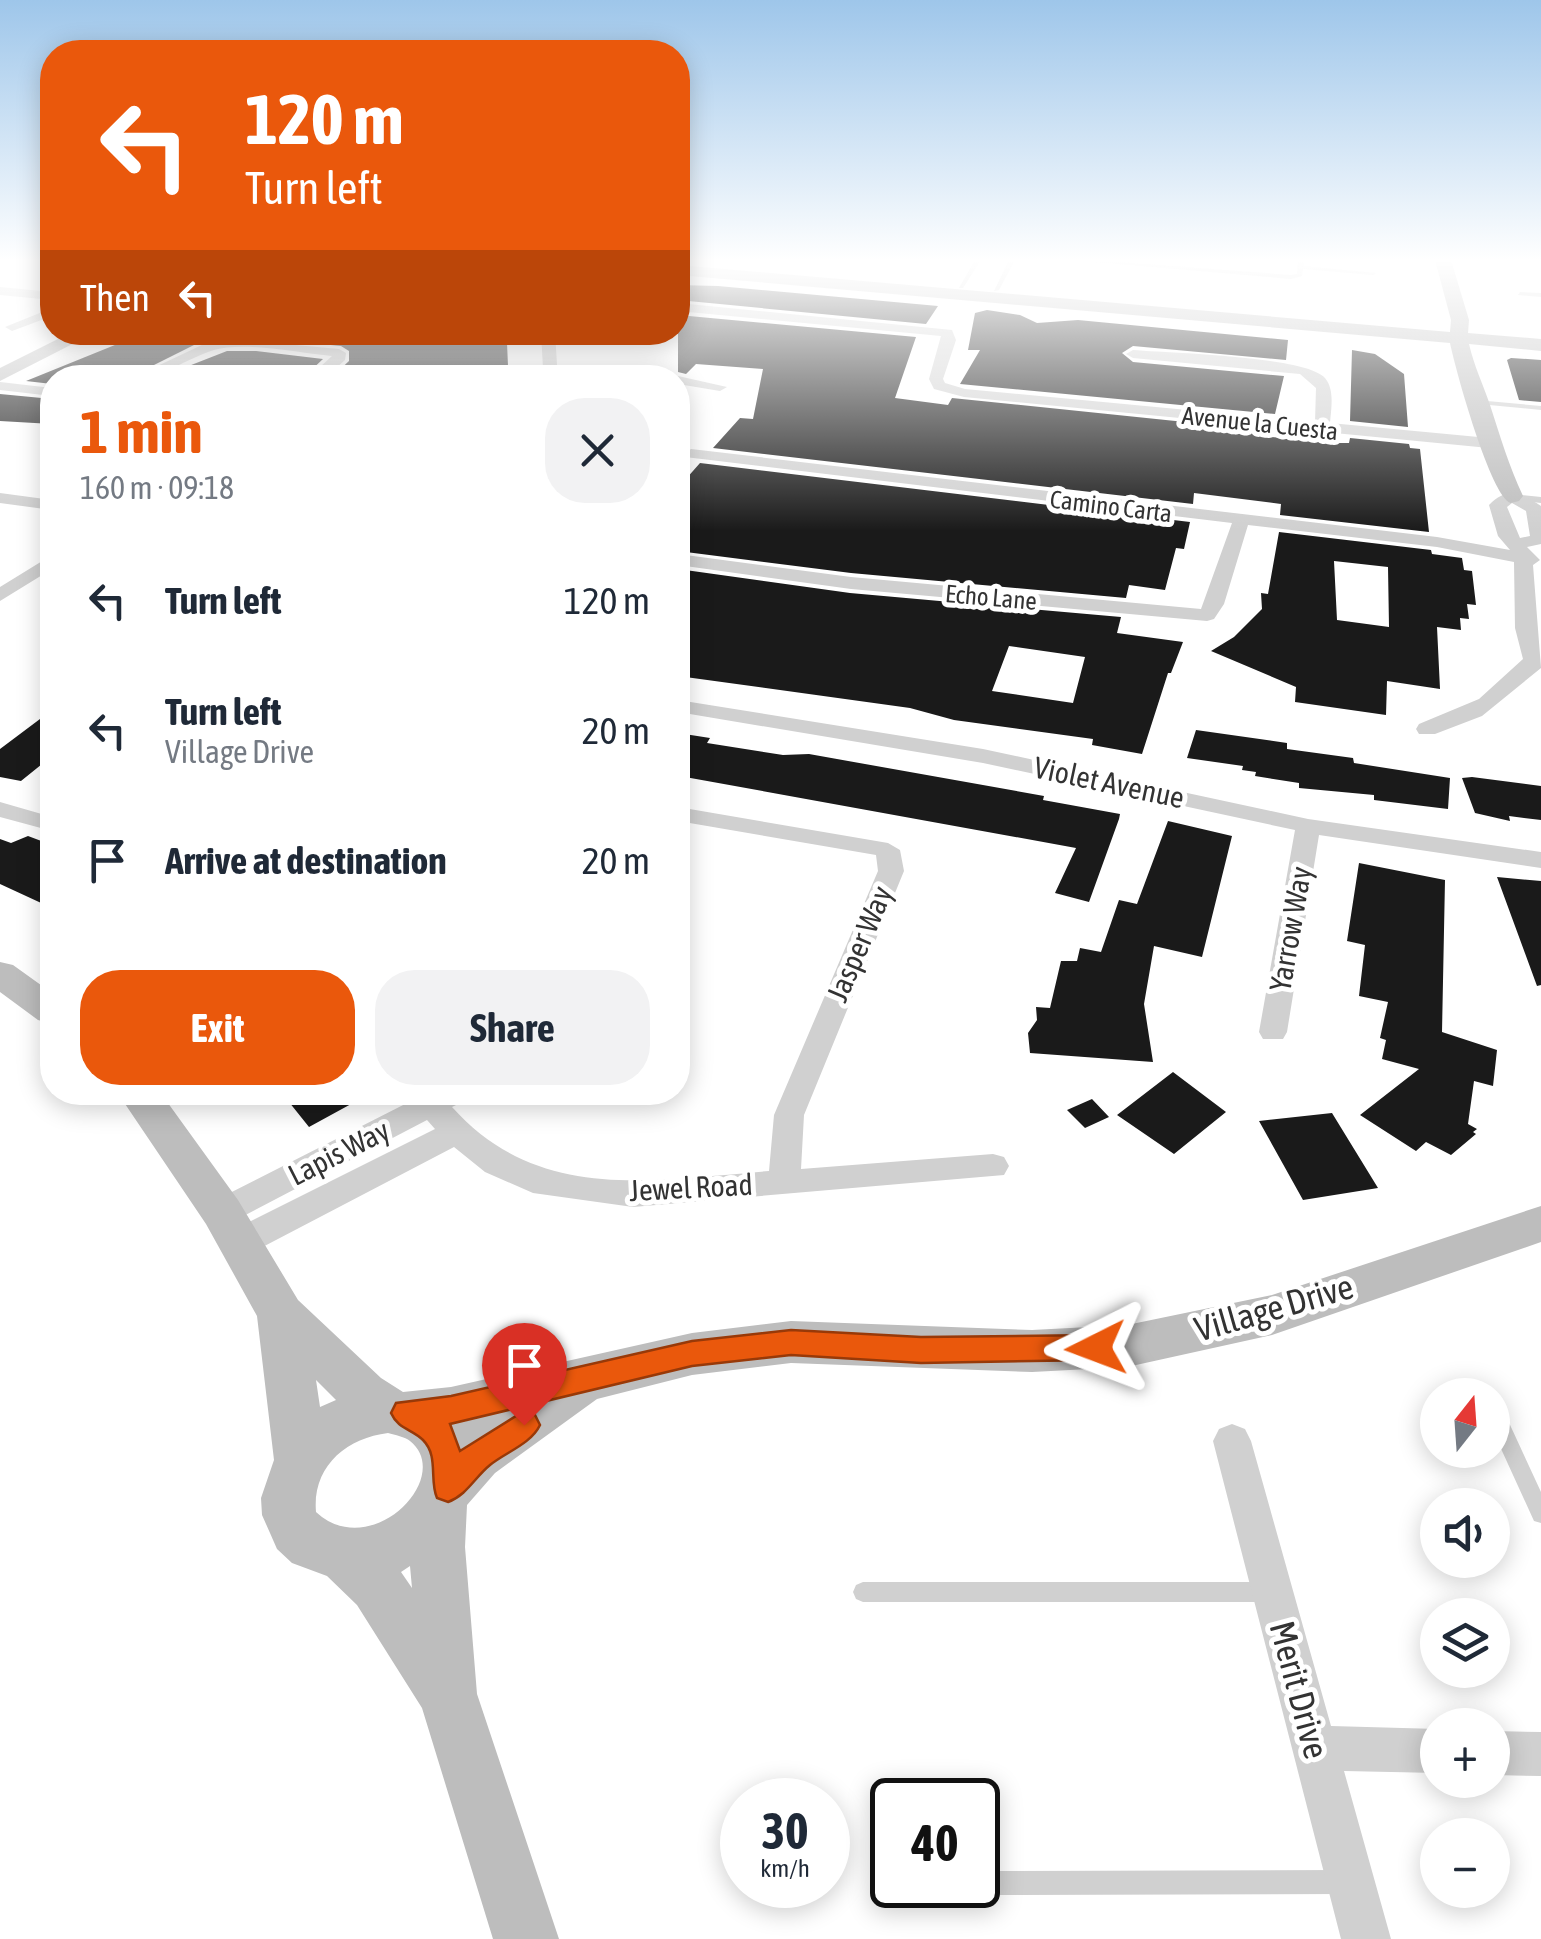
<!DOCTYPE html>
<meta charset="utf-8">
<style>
:root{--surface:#fff;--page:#f2f2f3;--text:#1f2937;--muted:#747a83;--accent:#ea580c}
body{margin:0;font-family:"Asap Condensed",sans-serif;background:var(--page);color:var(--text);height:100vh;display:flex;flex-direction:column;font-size:38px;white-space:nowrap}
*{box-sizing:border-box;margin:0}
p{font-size:32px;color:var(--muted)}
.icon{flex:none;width:55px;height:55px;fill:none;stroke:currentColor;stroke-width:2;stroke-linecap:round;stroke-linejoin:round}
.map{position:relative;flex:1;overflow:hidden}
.drawer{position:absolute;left:40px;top:365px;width:650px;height:740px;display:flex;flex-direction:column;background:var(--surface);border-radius:40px;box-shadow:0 5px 25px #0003}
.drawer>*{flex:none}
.top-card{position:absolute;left:40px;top:40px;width:650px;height:305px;border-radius:40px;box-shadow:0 5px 25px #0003;background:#ea580c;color:#fff;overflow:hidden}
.needle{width:65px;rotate:17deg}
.buttons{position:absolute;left:1420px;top:1378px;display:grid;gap:20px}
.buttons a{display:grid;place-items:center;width:90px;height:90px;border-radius:50%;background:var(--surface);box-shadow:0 5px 25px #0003;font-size:50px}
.speed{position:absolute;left:720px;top:1778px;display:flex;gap:20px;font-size:50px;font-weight:700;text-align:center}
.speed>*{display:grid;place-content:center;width:130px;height:130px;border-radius:50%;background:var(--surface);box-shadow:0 5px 25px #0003;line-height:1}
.speed small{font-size:25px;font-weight:400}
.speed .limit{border:5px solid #111;border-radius:15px;background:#fff;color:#111}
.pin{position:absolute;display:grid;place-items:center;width:85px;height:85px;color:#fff;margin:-102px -42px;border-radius:50% 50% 50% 0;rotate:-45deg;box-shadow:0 0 10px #0007}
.pin .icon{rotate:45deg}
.me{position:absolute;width:110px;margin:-55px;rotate:267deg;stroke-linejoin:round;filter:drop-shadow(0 0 8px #0008)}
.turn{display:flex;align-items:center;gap:35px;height:210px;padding:0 40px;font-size:45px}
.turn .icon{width:130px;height:130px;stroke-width:2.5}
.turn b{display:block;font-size:70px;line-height:85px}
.then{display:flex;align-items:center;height:95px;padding:0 40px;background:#0003;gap:20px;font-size:38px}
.round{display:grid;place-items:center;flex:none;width:105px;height:105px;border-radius:40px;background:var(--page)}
.headline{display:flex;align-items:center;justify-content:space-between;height:170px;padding:0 40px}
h1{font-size:60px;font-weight:700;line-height:75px;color:var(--accent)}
.cta{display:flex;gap:20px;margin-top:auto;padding:20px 40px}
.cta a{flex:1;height:115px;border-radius:40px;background:var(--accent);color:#fff;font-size:40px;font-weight:700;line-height:115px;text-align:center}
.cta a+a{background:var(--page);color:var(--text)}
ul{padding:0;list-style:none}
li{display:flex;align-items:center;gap:30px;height:130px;padding:0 40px}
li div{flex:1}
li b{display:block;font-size:38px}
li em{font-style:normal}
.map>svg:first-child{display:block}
.building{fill:#1a1a1a;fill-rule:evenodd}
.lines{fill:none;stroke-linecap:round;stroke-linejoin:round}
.lane{fill:#d0d0d0;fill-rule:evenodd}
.street{fill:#d0d0d0;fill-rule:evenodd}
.secondary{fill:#bdbdbd;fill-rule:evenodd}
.route{fill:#ea580c;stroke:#983908;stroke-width:2.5}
.labels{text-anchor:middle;stroke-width:10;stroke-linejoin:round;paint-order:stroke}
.far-street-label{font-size:25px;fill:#333;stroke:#fff}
.street-label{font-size:30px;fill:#333;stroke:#fff}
.near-street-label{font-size:35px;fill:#333;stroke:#fff}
</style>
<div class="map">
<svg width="1541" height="1939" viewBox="0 0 1541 1939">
<rect width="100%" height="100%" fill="#fff"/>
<path class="building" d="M678,285L718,286L938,306L926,324L678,300Z
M987,310L1020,315L1037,323L1078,320L1288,340L1286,360L1133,346L1122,353L1133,362L1284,376L1275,414L960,384L980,350H968L975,313Z
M678,315L916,337L895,398L948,405L952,398L1272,431V437L1331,443H1349L1350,438L1409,444L1410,448L1420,449L1429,532L1280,515L1281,504L1194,493L1193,504L713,448L740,418L753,419L763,369L696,364L686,374L678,372Z
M147,332H458L507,343L508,366L492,378L333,376L349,361V351L341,346L230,335L202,341L128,378H52V384L26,381Z
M1352,350L1375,354L1404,374L1408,427L1350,421Z
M227,351H256L323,359L307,374L270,371L261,378H158Z
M1511,358L1541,360V402L1519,400L1507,360Z
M0,394L52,399V424L0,421Z
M700,463L1190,522L1184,549L1176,548L1165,590L1129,585L1126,598L851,573L678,551V479L685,480Z
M1279,532L1431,550L1432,554L1462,558L1464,570L1472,571L1476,605L1467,604L1469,619L1460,618L1461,630L1437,627L1440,689L1387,681L1386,715L1295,702L1296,687L1211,651L1234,637L1262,609L1261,593L1268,594ZM1334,561L1388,567L1389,627L1337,620Z
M678,569L850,593L1121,617L1117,633L1183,642L1171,673H1168L1142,754L1092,745L1093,739L954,720L910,708L678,676ZM1009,646L1085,657L1073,703L992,691Z
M52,710V756L21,781L0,777V749Z
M1196,730L1287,743V749L1353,758L1354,763L1450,778L1448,809L1374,800V795L1299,788V783L1255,776L1256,772L1242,770L1243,766L1187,758Z
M678,733L710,738L707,743L783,755L809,754L1044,796L1043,800L1120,814L1119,819L1089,902L1055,893L1076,848L685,777L678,789Z
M1472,777L1541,786V820L1509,816L1510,821L1475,813L1462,778Z
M1168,821L1232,836L1202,957L1154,946L1144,1004L1153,1062L1030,1053L1028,1033L1037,1020L1036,1007L1050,1008L1061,961H1077L1080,948L1101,952L1119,900L1137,904Z
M28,836L52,845V908L0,884V839L11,843Z
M1359,863L1445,880L1442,1032L1497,1050L1493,1086L1474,1081L1468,1124L1477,1129L1473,1132L1476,1134L1451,1155L1426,1142L1416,1151L1360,1115L1419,1069L1382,1059L1386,1040L1380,1038L1388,1002L1359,996L1365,945L1347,941Z
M1497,877L1541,881V985L1537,986Z
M1173,1072L1226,1112L1174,1154L1117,1115Z
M281,1092H373L309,1127Z
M1092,1099L1109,1117L1085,1128L1067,1110Z
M1332,1113L1378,1188L1303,1200L1259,1121Z"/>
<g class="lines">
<path class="lane" d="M975,260H981L963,288H959Z
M1009,260H1015L999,290L994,291Z
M1070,260H1093L1291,275L1297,274L1298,260H1304V266L1376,273L1373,275L1303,269L1302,276L1291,279Z
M1520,292L1541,293V297L1518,295Z
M1476,400L1541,406V410L1479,404H1476Z
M1512,494L1541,497V503L1509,499V495Z
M1492,1399L1499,1401L1541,1492V1523L1534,1521L1492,1429Z
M863,1582H1267L1274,1585L1277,1592L1274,1599L1267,1602H863L856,1599L853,1592L856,1585Z
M1345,1870L1353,1874L1357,1882L1353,1890L1345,1894L978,1895L970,1891L967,1885H978V1871Z"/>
<path class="street" d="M0,287L52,292V300L0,295Z
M678,303L952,330L956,340L943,379L945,383L965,389L1315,422L1316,388L1300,374L1133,358L1126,354L1133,350C1167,353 1306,356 1325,378C1335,390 1331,409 1330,423L1489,438L1497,443L1489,448L964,397L934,389L929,379L941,336L678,311Z
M52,308V316L12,331L5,327Z
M541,332H555L557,365L661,374L668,378L553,374L549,378H533L543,368Z
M230,339L339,349L346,353L345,360L325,378H308L332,356C299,353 244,341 214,350C185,359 163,378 132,378L204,344Z
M678,376L727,387L720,391L678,384V378H673Z
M0,382L52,388V396L0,390Z
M691,449L1437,537L1510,550L1498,536L1489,505C1508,486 1521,493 1541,506V544L1527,547L1540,560L1533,565L1541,668L1482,716L1435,734H1419L1416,729L1419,724L1479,699L1523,659L1515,628L1514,562L1437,547L1248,525L1224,604L1214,619L1207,621L851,589L678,565V554L851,577L1201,609L1232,523L685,457L683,454ZM1512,503L1526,511L1530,536L1520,538L1507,507Z
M0,493L52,500V510L0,503Z
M52,555V569L0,601V587Z
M678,700L983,749L1308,819L1541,852V868L1319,835L1287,1032L1283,1039H1263L1259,1032L1295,830L983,763L678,712Z
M0,802L52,817V831L0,817Z
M678,807L888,843L900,850L904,871L804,1115L801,1169L993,1154L1004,1157L1009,1166L1004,1175L633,1207L533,1193L485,1172L454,1147L253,1252L241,1255L229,1252L224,1242L229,1232L435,1129L427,1120L234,1221L222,1225L210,1221L206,1212L210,1203L411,1101L406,1092H470L466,1100L452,1107C539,1204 653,1180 769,1171L774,1115L878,871L876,855L678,821Z
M1232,1424L1245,1429L1251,1441L1331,1726L1438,1729V1773L1344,1771L1391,1939H1341L1213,1441L1219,1429Z
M1492,1731L1541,1732V1776L1492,1775Z"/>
<path class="secondary" d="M1435,260H1451L1469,320L1468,333L1541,339V351L1469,344C1474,366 1483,384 1490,405C1500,436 1509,466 1523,496L1519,501L1511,503C1491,498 1455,368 1450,343L678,275V265L1450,332L1451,320Z
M72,332H96L0,381V368Z
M0,962L13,965L52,993V1024L38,1020L0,992Z
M117,1092H160L238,1200L298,1300L381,1378L403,1392L451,1387L692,1333L791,1321L1032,1330L1127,1325L1272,1295L1541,1206V1242L1272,1335L1127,1367L1032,1372L791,1363L692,1375L597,1399L495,1473L467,1505L465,1547L477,1694L559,1939H493L422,1708L357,1605L327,1576L292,1563L277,1549L270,1533L262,1515L261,1498L274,1460L257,1316L206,1224ZM316,1380L336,1400L320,1407ZM388,1433C395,1435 405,1437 410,1441C455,1477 371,1563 316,1512C312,1467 346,1438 388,1433ZM410,1566L412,1588L401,1572Z"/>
</g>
<linearGradient id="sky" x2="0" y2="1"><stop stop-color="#9ec6ea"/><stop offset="0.49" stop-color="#fff"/><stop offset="1" stop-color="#fff" stop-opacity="0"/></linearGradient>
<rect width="1541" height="531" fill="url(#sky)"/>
<path class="route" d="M791,1330L921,1337L1096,1335L1106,1339L1110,1348L1106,1357L1096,1360L921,1363L791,1355L692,1366L450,1424L460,1451L524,1411L535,1415L540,1425C531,1444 506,1452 490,1465C475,1477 467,1495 448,1502L437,1498C429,1480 439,1456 423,1440C412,1429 398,1429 391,1413L396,1403L451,1396L692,1341Z"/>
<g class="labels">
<g class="far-street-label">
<text transform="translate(1260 423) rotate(6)" y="9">Avenue la Cuesta</text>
<text transform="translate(1111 506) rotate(7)" y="9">Camino Carta</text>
<text transform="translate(991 597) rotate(5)" y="9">Echo Lane</text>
</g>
<g class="street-label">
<text transform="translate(1109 783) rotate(12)" y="10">Violet Avenue</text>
<text transform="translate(1291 929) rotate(-80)" y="10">Yarrow Way</text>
<text transform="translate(860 944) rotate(-67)" y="10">Jasper Way</text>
<text transform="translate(339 1153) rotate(-27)" y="10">Lapis Way</text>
<text transform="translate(691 1188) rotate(-3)" y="10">Jewel Road</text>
</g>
<g class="near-street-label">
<text transform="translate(1274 1308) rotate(-16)" y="12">Village Drive</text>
<text transform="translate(1299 1690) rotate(75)" y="12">Merit Drive</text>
</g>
</g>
</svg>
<div class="buttons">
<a><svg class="needle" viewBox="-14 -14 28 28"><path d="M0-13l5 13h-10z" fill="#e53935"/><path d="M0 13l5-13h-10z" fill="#747a83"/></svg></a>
<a><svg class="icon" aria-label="sound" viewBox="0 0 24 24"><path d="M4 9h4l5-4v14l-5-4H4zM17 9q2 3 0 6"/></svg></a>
<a><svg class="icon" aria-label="layers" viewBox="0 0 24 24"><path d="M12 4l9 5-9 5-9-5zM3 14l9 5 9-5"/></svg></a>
<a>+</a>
<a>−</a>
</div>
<div class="speed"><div>30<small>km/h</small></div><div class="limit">40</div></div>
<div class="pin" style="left:524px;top:1425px;background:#d93025"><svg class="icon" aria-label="arrive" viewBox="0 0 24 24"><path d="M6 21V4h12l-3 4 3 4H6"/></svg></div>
<svg class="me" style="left:1096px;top:1348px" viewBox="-20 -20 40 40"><path d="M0-17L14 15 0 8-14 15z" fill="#ea580c" stroke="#fff" stroke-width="4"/></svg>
<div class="top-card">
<div class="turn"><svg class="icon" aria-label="left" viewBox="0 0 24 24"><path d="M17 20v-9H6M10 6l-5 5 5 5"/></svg><div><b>120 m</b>Turn left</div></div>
<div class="then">Then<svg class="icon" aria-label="left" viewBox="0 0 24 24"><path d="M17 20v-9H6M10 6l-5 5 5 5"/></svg></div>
</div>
<section class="drawer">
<div class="headline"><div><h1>1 min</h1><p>160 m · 09:18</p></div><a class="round"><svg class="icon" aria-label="close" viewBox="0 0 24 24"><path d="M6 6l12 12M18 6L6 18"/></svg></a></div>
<ul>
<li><svg class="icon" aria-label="left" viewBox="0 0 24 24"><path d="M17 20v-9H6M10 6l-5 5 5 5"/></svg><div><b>Turn left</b></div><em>120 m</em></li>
<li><svg class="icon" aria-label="left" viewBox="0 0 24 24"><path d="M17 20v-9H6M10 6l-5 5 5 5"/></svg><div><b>Turn left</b><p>Village Drive</p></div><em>20 m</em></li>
<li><svg class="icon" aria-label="arrive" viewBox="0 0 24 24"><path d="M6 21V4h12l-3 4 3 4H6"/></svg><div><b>Arrive at destination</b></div><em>20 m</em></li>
</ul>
<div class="cta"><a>Exit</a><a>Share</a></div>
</section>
</div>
